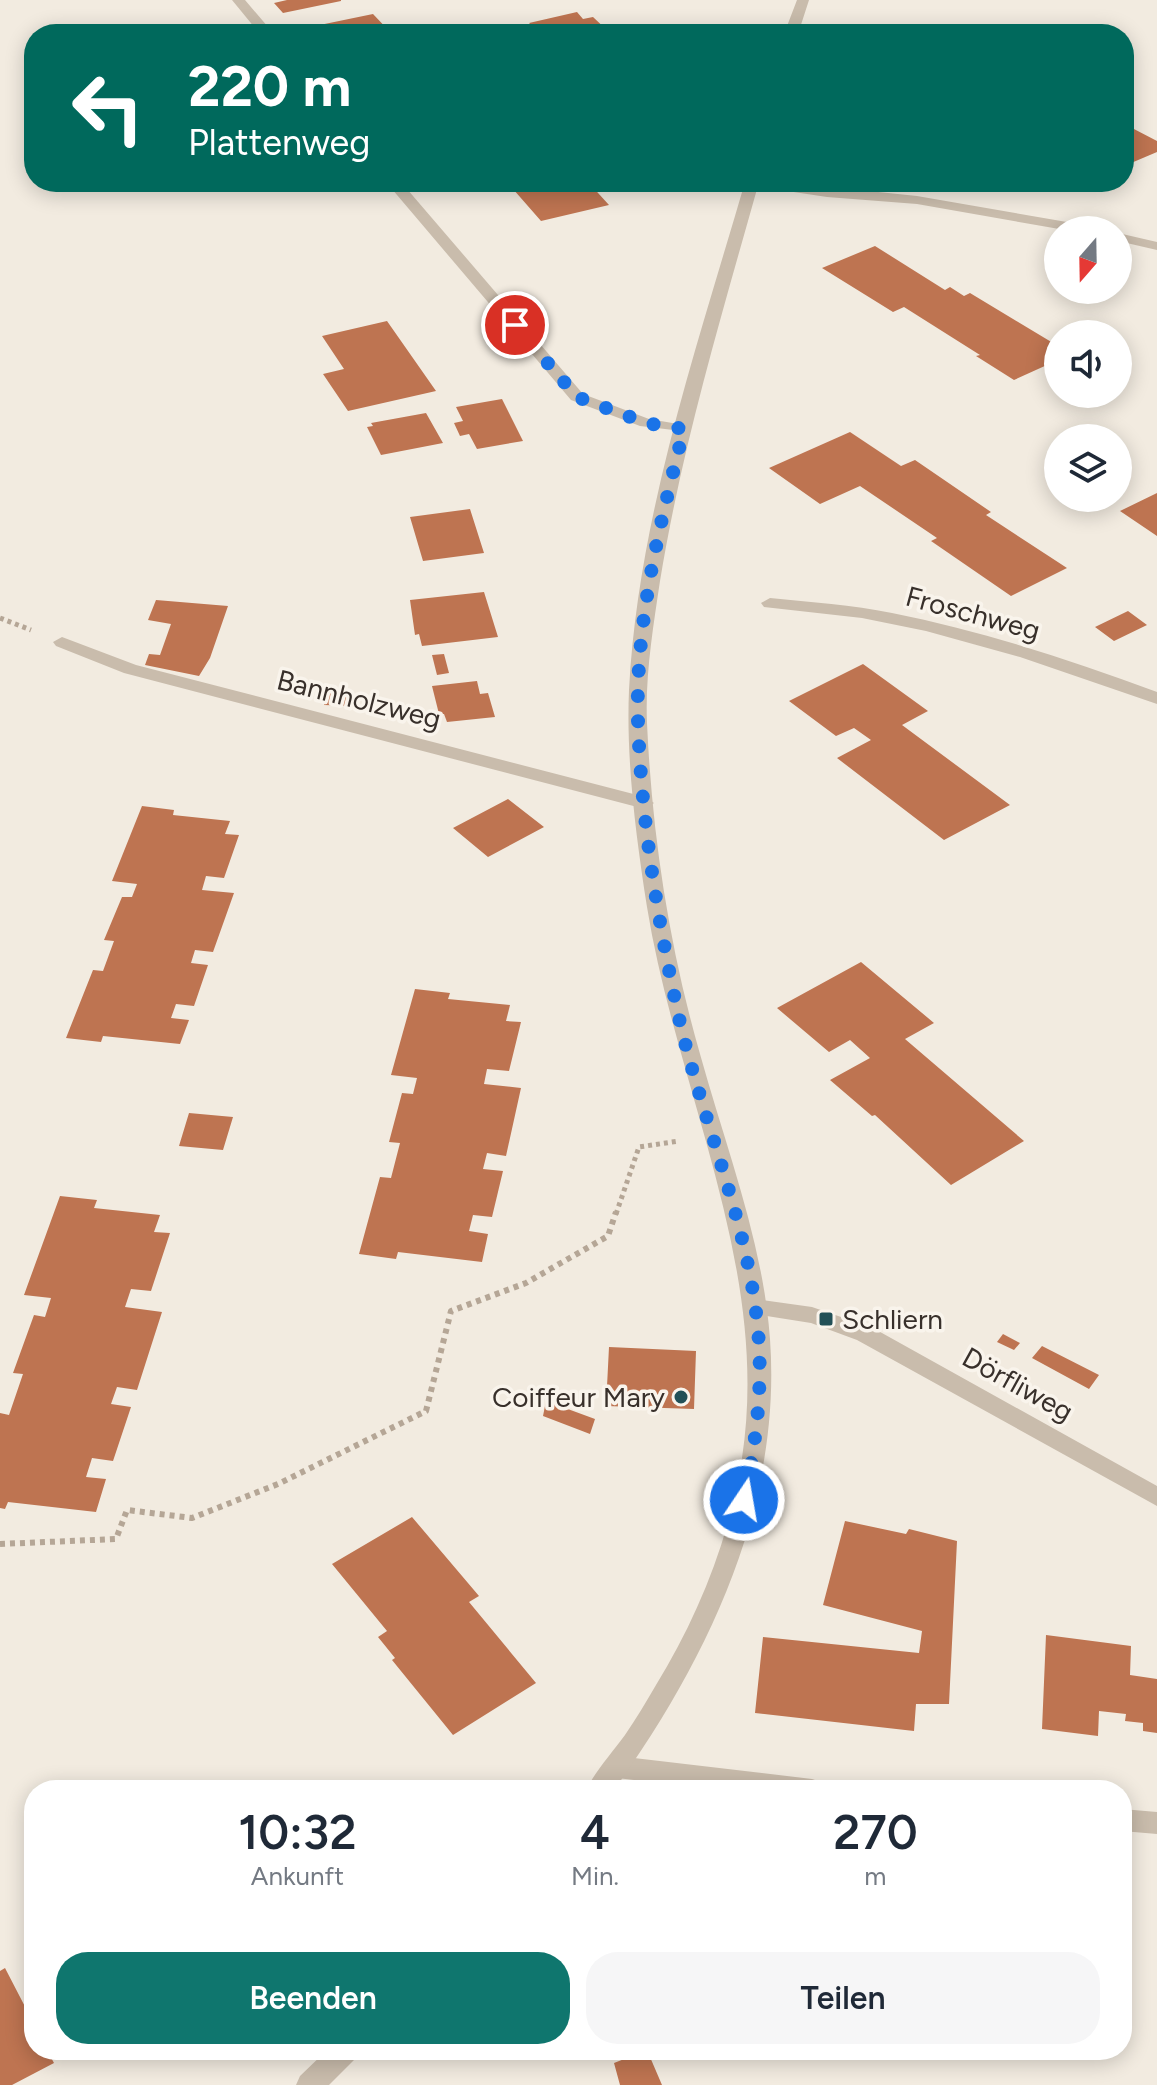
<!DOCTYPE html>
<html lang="de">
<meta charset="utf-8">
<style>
:root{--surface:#fff;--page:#f6f6f7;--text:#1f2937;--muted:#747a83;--accent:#0f766e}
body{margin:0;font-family:Figtree,sans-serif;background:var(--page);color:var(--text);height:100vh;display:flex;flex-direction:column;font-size:30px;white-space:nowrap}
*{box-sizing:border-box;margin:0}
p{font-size:26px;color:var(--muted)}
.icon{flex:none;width:44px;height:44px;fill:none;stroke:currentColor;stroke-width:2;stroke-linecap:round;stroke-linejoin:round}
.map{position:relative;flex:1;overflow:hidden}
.panel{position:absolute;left:24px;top:1780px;width:1108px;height:280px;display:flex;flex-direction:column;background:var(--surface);border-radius:32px;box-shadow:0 4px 20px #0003}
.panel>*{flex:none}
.hud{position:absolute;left:24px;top:24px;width:1110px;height:168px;border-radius:32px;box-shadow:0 4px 20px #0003;background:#00695c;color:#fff;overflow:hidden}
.needle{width:52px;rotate:200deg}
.controls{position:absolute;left:1044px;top:216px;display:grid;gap:16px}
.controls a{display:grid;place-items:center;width:88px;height:88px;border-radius:50%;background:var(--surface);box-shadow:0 4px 20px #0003;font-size:40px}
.pin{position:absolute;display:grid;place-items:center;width:68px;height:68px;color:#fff;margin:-34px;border:4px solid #fff;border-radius:50%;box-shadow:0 2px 8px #0007}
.me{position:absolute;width:88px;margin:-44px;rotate:12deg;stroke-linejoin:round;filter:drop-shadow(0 0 6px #0008)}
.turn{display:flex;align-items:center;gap:28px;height:168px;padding:0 32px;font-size:36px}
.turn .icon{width:104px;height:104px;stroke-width:2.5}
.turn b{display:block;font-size:56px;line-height:68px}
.eta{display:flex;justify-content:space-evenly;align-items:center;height:136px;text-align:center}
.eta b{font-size:48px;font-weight:600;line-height:56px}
.action{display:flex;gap:16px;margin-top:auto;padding:16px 32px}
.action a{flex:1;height:92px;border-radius:32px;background:var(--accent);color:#fff;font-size:32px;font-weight:600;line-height:92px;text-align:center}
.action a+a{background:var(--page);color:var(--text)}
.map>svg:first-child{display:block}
.building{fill:#be7451}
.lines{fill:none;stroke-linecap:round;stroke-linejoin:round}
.path-far1{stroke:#b5a696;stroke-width:5;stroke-dasharray:4 4;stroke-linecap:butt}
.path{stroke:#b5a696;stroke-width:6;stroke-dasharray:5 5;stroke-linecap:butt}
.minor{fill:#c9bcac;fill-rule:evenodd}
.tertiary{fill:#c9bcac;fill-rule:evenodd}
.route{stroke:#1a73e8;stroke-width:14;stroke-dasharray:0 25.2}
.poi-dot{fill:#225057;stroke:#f9f4ec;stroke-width:3}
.labels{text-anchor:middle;stroke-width:7;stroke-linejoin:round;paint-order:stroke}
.street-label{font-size:28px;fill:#38302b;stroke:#f9f4ec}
.poi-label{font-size:28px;fill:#38302b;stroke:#f9f4ec;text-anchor:start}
</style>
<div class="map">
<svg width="1157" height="2085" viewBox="0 0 1157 2085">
<rect width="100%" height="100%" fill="#f2ebe0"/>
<path class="building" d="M287,0H341V1L283,13L274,3Z
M577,12L583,19L593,17L611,34H529L526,31L535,29L529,23Z
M373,14L392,34H316L310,27Z
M1124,128H1132L1157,141V152L1124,166Z
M507,182H588L609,205L541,221Z
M875,246L945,290L950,287L964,296L970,293L1058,346V360L1014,380L976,356L980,355L904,307L893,312L822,268Z
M387,321L436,391L348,411L323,374L344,369L322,336Z
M502,399L523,441L477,449L469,434L460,436L454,423L463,421L456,407Z
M426,413L443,443L381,455L367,427L373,426L371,423Z
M850,432L901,466L915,460L991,512L986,515L1067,568L1011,596L931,541L937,538L860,486L820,504L769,468Z
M1157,493V536L1120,511Z
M470,509L484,553L423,561L410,517Z
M484,592L498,637L422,646L419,634L415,635L410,600Z
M156,600L228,606L210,658L199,676L145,665L149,654L160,655L171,624L148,620Z
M1128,611L1147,625L1114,641L1095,627Z
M444,654L449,673L437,675L432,655Z
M863,664L928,711L902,725L1010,805L944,840L837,758L871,740L854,728L836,736L789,701Z
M477,681L480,694L488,693L495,717L447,722L444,714H439L432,686Z
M326,692L354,693L352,706L324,705Z
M508,799L544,827L488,857L453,828Z
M142,806L174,810L173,815L230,821L225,834L239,835L224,878L206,876L202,890L234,893L213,952L195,950L191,963L208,965L194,1006L176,1004L171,1018L189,1020L180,1044L103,1036L101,1042L66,1038L93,970L103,971L114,941L104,940L122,897H132L137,884L112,881Z
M861,962L934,1023L905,1039L1024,1141L951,1185L875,1115L872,1116L830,1080L870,1058L850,1040L829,1052L777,1008Z
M415,989L450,993L448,999L510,1005L506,1021L521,1022L509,1071L487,1069L484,1084L521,1088L506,1156L487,1153L483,1169L503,1171L492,1217L473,1215L469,1231L488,1234L482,1262L398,1252L396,1259L359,1254L380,1177L391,1178L400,1143L389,1142L402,1093L413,1094L417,1078L391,1075Z
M189,1113L233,1117L223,1150L179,1146Z
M60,1196L97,1200L94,1208L160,1215L154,1232L170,1233L151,1291L131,1289L125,1307L162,1312L137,1390L117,1387L111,1404L131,1407L113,1461L92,1458L86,1477L106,1479L96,1512L8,1502L5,1509L0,1508V1413L9,1415L23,1374L13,1373L34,1315L45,1317L51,1298L24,1295Z
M1003,1334L1020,1343L1014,1350L997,1342Z
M1042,1346L1099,1375L1089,1389L1032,1358Z
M609,1347L696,1351L694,1409L606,1406Z
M546,1401L595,1419L590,1434L543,1416Z
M412,1517L479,1596L469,1602L536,1683L453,1735L392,1660L395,1658L378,1637L387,1631L332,1564Z
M845,1521L906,1534L909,1529L957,1541L949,1704H916L914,1731L755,1713L763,1637L919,1653L922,1631L823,1605Z
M1046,1635L1131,1646L1130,1675L1157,1679V1733L1143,1731V1723L1125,1721L1126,1714L1099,1711L1098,1736L1042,1729Z
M5,1968L34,2024V2050H47L54,2063L12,2085H0V1971Z
M647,2050L662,2085H620L614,2063Z"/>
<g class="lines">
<path class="path-far1" d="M0,618L31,630
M616,1214L639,1147L679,1141"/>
<path class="path" d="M0,1544L116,1539L127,1510L192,1518L278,1484L426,1411L451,1311L526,1283L608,1236L616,1212"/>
<path class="minor" d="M232,0H245L274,34H260Z
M386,182H401L583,394L649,419L690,426V432L640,426L571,400Z
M747,182H782L917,196L1090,226L1097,230H1065L917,204L827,197L754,186Z
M1118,233L1157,242V250L1118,241Z
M770,598C811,602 852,605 892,613C983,631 1070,660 1157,692V704L1020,657L926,631L862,618L764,607L761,603Z
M62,637L136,665L645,797L654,803L645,809L124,673L56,646L53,642Z
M755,1299L812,1307L873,1328L1157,1486V1506L857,1340L811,1323L747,1313L744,1307L747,1301Z
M617,1756L812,1779L821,1782L825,1790H718L617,1778L608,1775L605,1767L608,1759Z
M1122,1809L1157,1812V1834L1122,1831Z"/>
<path class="tertiary" d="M797,0H809L798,34H784Z
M745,182H759C722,314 682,446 660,581C653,628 645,676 647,723C652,835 669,946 700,1054C726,1148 763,1242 770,1339C782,1505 708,1659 614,1790H586C596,1770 612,1753 625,1735C636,1719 646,1702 656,1685C698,1617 730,1537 742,1458C771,1268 677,1092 647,907C636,836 626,761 629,690C638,517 697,347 745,182Z
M327,2050H359L355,2059L329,2085H296L300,2076Z"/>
</g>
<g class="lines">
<path class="route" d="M515,325L577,397L646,423L684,429C660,523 635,623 638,721C641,817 657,915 677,1009C701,1121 752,1228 759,1344C762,1397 755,1448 744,1500"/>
</g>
<g class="poi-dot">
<rect x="818" y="1311" width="16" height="16" rx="4"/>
<circle cx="681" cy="1397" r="8"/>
</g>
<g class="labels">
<g class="street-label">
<text transform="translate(973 613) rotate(15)" y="10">Froschweg</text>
<text transform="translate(359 699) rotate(14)" y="10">Bannholzweg</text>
<text transform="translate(1018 1384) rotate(29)" y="10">Dörfliweg</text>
</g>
<g class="poi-label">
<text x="842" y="1329">Schliern</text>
<text x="665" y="1407" text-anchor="end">Coiffeur Mary</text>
</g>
</g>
</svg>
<div class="controls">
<a><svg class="needle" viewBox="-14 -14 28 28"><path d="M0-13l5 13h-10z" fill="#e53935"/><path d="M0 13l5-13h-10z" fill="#747a83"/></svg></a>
<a><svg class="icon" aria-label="sound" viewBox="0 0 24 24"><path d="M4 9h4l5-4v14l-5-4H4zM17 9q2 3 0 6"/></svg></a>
<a><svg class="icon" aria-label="layers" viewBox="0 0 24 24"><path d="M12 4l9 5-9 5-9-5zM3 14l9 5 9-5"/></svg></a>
</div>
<div class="pin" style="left:515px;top:325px;background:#d93025"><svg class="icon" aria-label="arrive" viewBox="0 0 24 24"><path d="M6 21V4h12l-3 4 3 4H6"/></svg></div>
<svg class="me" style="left:744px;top:1500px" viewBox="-20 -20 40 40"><circle r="17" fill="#1a73e8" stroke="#fff" stroke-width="3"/><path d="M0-11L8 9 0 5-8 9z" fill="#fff"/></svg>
<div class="hud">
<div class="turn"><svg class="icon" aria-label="left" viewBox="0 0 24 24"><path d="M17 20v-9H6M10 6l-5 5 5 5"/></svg><div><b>220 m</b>Plattenweg</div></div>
</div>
<section class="panel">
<div class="eta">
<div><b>10:32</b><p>Ankunft</p></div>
<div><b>4</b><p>Min.</p></div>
<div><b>270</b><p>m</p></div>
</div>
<div class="action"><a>Beenden</a><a>Teilen</a></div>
</section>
</div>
